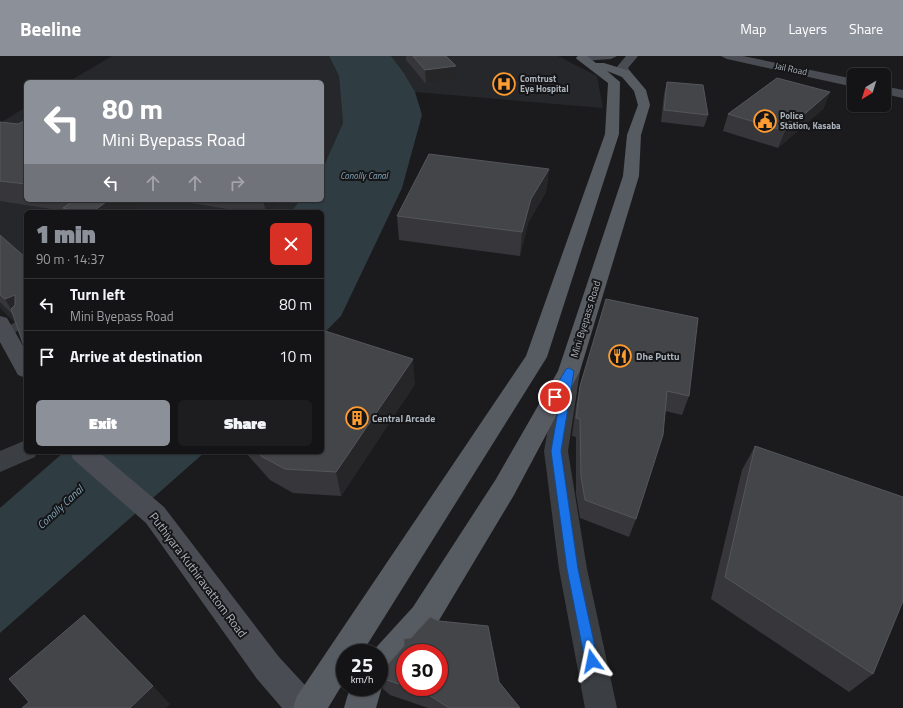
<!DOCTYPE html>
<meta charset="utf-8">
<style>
:root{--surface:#141416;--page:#1d1d1f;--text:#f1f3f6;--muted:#9d9ea1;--line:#333335;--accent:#8c9099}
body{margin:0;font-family:"Titillium Web",sans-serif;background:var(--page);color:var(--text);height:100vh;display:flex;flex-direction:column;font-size:15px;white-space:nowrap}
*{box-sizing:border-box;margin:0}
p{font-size:13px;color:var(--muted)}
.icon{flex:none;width:22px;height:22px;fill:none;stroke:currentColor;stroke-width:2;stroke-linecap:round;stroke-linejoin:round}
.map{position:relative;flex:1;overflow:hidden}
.details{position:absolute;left:24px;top:154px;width:300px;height:244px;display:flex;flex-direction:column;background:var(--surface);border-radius:6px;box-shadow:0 1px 3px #0004,0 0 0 1px var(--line)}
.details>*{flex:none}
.top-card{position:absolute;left:24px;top:24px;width:300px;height:122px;border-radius:6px;box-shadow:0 1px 3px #0004,0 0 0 1px var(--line);background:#8c9099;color:#fff;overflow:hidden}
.needle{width:26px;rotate:218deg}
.tools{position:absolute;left:847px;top:12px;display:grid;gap:8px}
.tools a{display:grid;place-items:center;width:44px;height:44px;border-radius:6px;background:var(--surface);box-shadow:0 1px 3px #0004,0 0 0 1px var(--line);font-size:20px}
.speed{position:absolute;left:336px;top:588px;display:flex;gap:8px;font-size:20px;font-weight:700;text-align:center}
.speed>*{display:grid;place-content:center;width:52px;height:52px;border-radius:50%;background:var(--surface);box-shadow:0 1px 3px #0004,0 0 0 1px var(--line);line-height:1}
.speed small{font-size:10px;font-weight:400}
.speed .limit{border:6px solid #d22;background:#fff;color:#111}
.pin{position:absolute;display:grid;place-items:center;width:34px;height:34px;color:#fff;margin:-17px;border:2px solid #fff;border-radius:50%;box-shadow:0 1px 4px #0007}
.me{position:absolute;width:44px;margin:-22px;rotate:348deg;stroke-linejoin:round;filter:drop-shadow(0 0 3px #0008)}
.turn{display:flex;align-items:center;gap:14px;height:84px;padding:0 12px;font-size:18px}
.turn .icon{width:52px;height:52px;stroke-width:2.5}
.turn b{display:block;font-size:28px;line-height:34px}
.lanes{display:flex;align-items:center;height:38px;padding:0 12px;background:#0003;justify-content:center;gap:20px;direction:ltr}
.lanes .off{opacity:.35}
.round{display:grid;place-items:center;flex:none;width:42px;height:42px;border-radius:6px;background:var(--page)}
.summary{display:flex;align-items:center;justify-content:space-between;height:68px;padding:0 12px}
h1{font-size:24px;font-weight:800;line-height:30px;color:var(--accent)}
.cta{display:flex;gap:8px;margin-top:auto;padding:8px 12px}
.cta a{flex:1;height:46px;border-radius:6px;background:var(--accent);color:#fff;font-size:16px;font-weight:800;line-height:46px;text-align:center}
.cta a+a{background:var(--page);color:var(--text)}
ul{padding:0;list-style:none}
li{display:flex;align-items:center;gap:12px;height:52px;padding:0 12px;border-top:1px solid var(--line)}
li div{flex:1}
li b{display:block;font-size:15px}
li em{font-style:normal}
header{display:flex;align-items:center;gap:24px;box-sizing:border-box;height:56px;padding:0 20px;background:var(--accent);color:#fff}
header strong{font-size:19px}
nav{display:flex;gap:22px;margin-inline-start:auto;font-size:14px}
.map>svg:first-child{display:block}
.built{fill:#26272a}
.water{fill:#2f3d43}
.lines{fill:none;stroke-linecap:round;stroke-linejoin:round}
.lane{fill:#3b3e43;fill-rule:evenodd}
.street{fill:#3b3e43;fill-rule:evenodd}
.secondary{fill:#494d53;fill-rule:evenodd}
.primary{fill:#575b62;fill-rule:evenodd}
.wall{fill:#37373b;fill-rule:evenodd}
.shaded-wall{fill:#262629}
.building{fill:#434549;stroke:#54565b}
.route{fill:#1a73e8;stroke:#114b97}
.labels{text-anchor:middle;stroke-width:4;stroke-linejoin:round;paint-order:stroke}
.far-street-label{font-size:9px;fill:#acb4bd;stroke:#161618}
.far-poi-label{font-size:9px;font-weight:bold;fill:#acb4bd;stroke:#161618;text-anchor:start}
.far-water-label{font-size:9px;font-style:italic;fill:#82a8ba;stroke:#161618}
.street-label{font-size:10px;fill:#acb4bd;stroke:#161618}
.poi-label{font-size:10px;font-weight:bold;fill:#acb4bd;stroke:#161618;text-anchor:start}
.water-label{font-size:11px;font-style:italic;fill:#82a8ba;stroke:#161618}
.near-street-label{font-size:12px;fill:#acb4bd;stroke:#161618}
</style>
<header>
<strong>Beeline</strong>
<nav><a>Map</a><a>Layers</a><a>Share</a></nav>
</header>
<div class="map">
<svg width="903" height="652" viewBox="0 0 903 652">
<rect width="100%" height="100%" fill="#1b1b1d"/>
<path class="built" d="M112,0H329L339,20L343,67L322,114V26H68Z
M391,0H558L597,20L603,52L415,36L404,17Z
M26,51V144H300L291,156H26V294L13,265L0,252V67Z"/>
<path class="water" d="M329,0H391L404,17L415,36L422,59L402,132L341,260L322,279V156H291L300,144H322V114L343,67L339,20Z
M64,396H205L0,577V452Z"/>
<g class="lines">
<path class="lane" d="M26,260V269L10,280H2L0,277L2,274Z"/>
<path class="street" d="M569,307L577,310L580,315L568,395L587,513L617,652H585L559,513L544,395L558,315L561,310Z
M26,384V396H37L35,401L0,416V395Z"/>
<path class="secondary" d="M578,0H617L611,3L582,5L578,4L576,2Z
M626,0H638L628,12L632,18L630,21H622L616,12Z
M721,0H743L854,23V31L727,3Z
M884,30L903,34V42L884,38Z
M0,260L7,262L26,295V322L18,319L0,286Z
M70,396H99L164,451L279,601L315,640L319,652H282L257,623L146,467L73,403Z"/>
<path class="primary" d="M578,0H587L596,7H604L630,15L646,34L650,49L641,79L639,120L580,315L514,439L435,571L412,597H405V605L390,622L380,626L382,631L376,652H344L350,631H379V597H371L413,551L496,423L558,315L623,120L627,79L638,49L634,35L622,21L607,15L620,26L619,78L547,301L362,597H345V624L328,652H293L297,640L526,300L605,78L608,27L578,4L576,2Z"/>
</g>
<path class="wall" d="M406,0H446L456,24L426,28L406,4Z
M667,26L708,59L704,71L661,66L664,38Z
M830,36L823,53L778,92L723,75L728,58Z
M26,64V144H147L132,156H65L64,155L0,145V66L18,68Z
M549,113L546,136L528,167L520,200L399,184L397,160Z
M173,144H280L271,156H234L233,154Z
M0,179L13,259L0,246Z
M606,243L689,340L682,359L665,355L636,463L629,481L580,462L576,438V381L572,380L576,349L580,330Z
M415,328L341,440L293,437L270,424L245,396H322Z
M755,390L873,618L849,636L711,543L742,414Z
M411,582L499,626L520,652H428L390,639L383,633L380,618ZM405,597L439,631H405Z"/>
<path class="shaded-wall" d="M456,10V24L426,28L425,14Z
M830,36L823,53L778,92L785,75Z
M549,113L546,136L528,167L520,200L522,176L531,143Z
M109,144H147L132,156H92Z
M263,144H280L271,156H266Z
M15,239L17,263L5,243Z
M413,303L415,328L341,440L336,416Z
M153,630L170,648L166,652H130Z"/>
<path class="building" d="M413,0H446L456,10L425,14Z
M777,22L830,36L785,75L728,58Z
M667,26L703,29L708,59L664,54Z
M26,64V128L0,125V66L18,68Z
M429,98L549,113L531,143L522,176L397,160Z
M75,144H109L92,156H82L63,152Z
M0,179L26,202V296L11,253L15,249V239L5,243L0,239Z
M606,243L698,262L689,340L667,335L663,379L636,463L585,444L581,420L580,363L576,362L580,330Z
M322,274L413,303L336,416L285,413L261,400L258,396H322Z
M755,390L903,441V545L873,618L725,521Z
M84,559L153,630L130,652H22L29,646L9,623Z
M430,561L439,565L488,570L499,626L520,652H449L426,637L407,631H439V597H405V630L387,624L380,618L379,612L388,608L404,590V583L411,582Z"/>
<path class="route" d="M569,312L574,315L561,395L578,513L598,605L596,609L592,611L587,609L585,605L567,513L551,395L561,338L558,343L555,344L550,341L566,313Z"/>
<defs>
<g id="hospital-ring" transform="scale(1.15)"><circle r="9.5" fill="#161618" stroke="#ff9c31" stroke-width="1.5"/><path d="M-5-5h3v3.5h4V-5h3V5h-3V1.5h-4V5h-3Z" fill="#ff9c31"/></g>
<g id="civic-ring" transform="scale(1.15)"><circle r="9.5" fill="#161618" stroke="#ff9c31" stroke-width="1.5"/><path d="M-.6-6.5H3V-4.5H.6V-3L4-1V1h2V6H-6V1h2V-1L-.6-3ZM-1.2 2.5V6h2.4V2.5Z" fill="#ff9c31"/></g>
<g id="restaurant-ring" transform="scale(1.15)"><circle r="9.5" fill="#161618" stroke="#ff9c31" stroke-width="1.5"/><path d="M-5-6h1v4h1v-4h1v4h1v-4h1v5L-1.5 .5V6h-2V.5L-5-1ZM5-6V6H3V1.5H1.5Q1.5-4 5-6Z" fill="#ff9c31"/></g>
<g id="building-ring" transform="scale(1.15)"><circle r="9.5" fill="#161618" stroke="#ff9c31" stroke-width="1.5"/><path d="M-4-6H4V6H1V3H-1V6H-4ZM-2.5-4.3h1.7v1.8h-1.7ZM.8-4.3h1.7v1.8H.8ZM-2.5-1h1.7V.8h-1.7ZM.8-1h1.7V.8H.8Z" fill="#ff9c31"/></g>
</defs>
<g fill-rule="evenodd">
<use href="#hospital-ring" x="504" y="28"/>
<use href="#civic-ring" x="765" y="65"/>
<use href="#restaurant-ring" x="620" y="300"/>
<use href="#building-ring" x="357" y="362"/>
</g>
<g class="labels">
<g class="far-street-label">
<text transform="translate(791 13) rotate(12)" y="3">Jail Road</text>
</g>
<g class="far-poi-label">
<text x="520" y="26">Comtrust<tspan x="520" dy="10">Eye Hospital</tspan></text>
<text x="780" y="63">Police<tspan x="780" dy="10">Station, Kasaba</tspan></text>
</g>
<g class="far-water-label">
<text x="364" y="123">Conolly Canal</text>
</g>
<g class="street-label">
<text transform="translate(585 263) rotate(-73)" y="4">Mini Byepass Road</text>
</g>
<g class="poi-label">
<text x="636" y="304">Dhe Puttu</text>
<text x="372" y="366">Central Arcade</text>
</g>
<g class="water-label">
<text transform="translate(60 451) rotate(-43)" y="4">Conolly Canal</text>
</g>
<g class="near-street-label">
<text transform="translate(198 519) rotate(53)" y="4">Puthiyara Kuthiravattom Road</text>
</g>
</g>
</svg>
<div class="tools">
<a><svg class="needle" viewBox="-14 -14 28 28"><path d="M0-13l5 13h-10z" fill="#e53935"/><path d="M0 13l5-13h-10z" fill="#9d9ea1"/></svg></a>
</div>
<div class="speed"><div>25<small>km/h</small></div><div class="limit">30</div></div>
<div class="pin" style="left:555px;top:341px;background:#d93025"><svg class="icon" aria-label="arrive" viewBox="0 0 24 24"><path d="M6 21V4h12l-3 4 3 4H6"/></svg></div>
<svg class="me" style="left:592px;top:605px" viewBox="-20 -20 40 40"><path d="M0-17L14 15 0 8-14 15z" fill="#1a73e8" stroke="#fff" stroke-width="4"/></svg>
<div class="top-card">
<div class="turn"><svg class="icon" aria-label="left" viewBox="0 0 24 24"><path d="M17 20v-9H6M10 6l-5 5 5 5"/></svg><div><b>80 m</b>Mini Byepass Road</div></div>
<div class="lanes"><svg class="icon" aria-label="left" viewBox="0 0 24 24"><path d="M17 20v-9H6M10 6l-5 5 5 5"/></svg><svg class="icon off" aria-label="ahead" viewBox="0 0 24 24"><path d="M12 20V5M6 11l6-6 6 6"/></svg><svg class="icon off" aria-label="ahead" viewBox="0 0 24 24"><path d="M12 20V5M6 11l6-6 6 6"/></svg><svg class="icon off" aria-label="right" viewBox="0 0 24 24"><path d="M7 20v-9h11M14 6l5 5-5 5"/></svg></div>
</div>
<section class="details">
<div class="summary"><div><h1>1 min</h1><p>90 m · 14:37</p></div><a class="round" style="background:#d93025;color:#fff"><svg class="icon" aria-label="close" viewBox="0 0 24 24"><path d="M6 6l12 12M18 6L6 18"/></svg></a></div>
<ul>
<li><svg class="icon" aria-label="left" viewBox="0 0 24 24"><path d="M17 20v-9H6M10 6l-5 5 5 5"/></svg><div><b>Turn left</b><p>Mini Byepass Road</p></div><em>80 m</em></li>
<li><svg class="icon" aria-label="arrive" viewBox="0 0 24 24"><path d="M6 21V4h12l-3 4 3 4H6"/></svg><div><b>Arrive at destination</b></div><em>10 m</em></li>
</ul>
<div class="cta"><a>Exit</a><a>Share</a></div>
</section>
</div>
